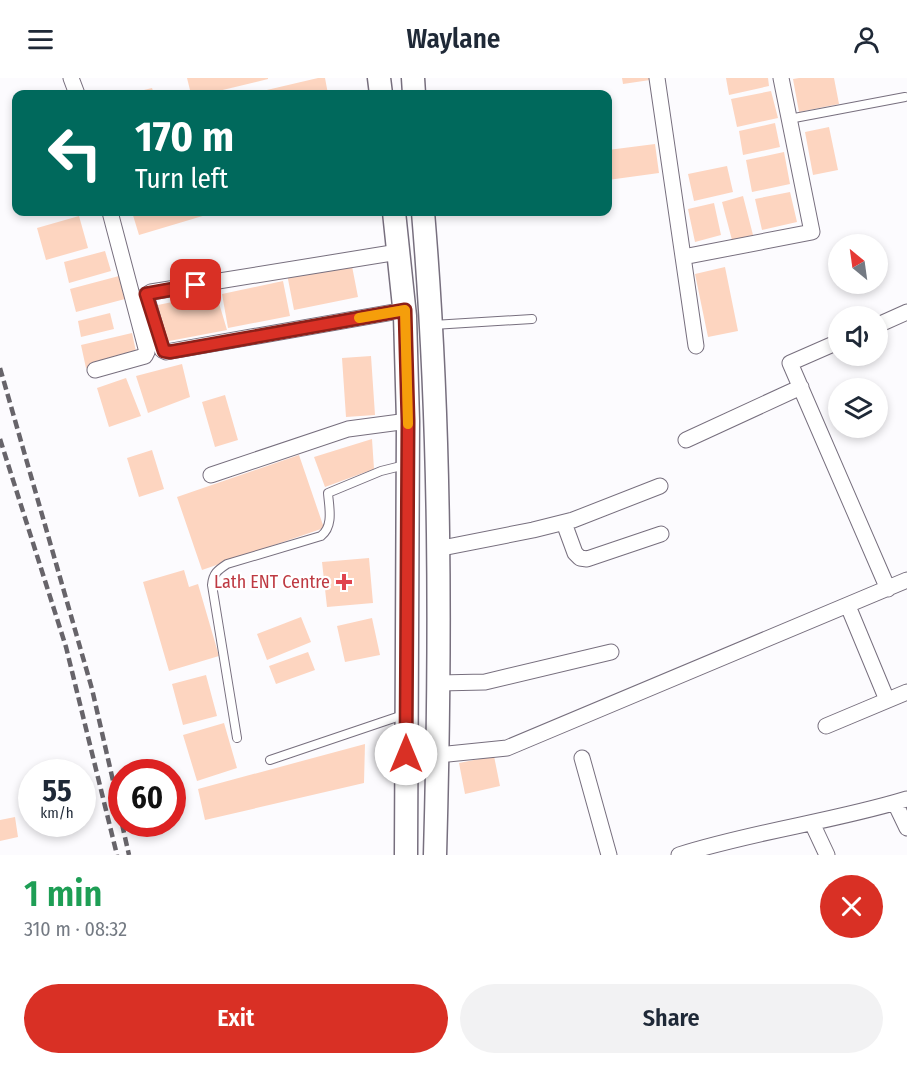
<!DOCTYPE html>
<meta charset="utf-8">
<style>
:root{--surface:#fff;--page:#f2f2f3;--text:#1f2937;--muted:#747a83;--accent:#d93025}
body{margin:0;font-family:"Fira Sans Condensed",sans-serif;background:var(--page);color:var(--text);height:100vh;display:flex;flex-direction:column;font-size:22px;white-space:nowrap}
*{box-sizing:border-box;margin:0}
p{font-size:20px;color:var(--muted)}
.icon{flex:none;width:33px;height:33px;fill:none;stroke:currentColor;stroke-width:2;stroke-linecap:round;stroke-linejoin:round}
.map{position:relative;height:777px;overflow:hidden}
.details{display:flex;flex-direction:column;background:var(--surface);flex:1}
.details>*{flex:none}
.banner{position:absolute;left:12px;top:12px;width:600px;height:126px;border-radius:12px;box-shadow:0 3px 9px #0003;background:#00695c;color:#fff;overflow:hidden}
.needle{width:39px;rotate:331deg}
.tools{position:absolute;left:828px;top:156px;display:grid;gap:12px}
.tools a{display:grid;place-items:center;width:60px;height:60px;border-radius:50%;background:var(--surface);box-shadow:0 3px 9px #0003;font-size:30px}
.speed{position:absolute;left:18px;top:681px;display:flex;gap:12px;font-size:30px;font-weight:700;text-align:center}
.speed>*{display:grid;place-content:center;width:78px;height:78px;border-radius:50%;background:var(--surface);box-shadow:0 3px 9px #0003;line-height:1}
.speed small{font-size:15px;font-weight:400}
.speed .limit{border:9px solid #d22;background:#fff;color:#111}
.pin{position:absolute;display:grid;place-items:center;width:51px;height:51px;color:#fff;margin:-26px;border-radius:12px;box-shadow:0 3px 9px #0006}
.me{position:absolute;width:66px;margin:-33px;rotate:0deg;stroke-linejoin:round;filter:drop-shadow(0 0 4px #0008)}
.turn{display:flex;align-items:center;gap:21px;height:126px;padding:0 24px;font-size:27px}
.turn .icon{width:78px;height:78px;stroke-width:2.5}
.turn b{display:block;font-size:42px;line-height:51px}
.round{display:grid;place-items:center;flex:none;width:63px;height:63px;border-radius:32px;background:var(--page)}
.overview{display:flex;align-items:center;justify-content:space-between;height:102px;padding:0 24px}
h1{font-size:36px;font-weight:600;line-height:45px;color:#1e9e55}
.action{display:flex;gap:12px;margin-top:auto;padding:12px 24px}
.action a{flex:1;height:69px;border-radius:36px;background:var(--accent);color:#fff;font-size:24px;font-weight:600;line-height:69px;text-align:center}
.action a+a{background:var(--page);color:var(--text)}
header{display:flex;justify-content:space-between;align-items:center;height:78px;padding:0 24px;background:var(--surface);font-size:27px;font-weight:600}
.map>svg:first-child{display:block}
.building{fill:#fdd5c0}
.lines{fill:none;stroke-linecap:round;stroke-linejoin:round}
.lane-casing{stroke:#776f7e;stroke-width:10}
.street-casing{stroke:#776f7e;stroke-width:17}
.primary-casing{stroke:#776f7e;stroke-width:25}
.lane{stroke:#fff;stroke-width:8}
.street{stroke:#fff;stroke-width:15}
.primary{stroke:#fff;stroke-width:22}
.rail{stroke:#67646a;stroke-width:4.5;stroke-dasharray:9 4.5;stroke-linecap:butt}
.route-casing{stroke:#8d1f18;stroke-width:15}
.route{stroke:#d93025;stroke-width:10}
.slow{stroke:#f59e0b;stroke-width:10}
.health-dot{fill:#e0444e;stroke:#fff;stroke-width:2}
.labels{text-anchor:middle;stroke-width:4.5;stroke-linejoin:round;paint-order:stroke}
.health-label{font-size:18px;fill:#be3a42;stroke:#fff;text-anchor:end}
</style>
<header><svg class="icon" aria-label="menu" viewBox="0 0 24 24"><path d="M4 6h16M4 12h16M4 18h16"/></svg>Waylane<svg class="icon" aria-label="person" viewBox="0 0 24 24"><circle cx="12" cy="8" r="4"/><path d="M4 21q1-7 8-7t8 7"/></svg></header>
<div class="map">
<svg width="907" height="777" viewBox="0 0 907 777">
<rect width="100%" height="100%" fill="#fcfbfe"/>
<path class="building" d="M187,0H268V1L206,16H191Z
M318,0H325L328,16H250Z
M622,0H650V2L623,6Z
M726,0H768L769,8L729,17Z
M799,0H834L839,26L799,34L793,1Z
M152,10L154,16H128Z
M771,13L778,40L737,49L731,21Z
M775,45L780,69L743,77L739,53Z
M829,49L838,92L813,97L805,54Z
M655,66L659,95L608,102V72Z
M784,74L790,106L752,114L746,82Z
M727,88L733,114L694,123L688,96Z
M790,114L797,144L762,152L755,121Z
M743,118L753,157L732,162L722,124Z
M714,125L721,157L695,164L688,131Z
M132,134H216L139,157Z
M79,138L88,170L46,182L37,150Z
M105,173L111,193L69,205L64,184Z
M351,183L358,219L294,232L287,196Z
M725,189L738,253L708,259L695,196Z
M119,198L125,221L76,234L70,211Z
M283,203L290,238L228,250L222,216Z
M216,215L227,252L164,264L153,228Z
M110,235L114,251L81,259L78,243Z
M132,255L137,278L86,290L81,267Z
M371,278L375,337L346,339L342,280Z
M182,286L190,319L148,335L136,298Z
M126,300L141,338L109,349L97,310Z
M225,317L238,362L215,369L202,324Z
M372,361L374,391L325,409L314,379Z
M152,372L164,411L139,419L127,380Z
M299,377L324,450L202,492L177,419Z
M369,480L373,525L327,529L322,484Z
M184,492L189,509L198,506L219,578L169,593L143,504Z
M301,539L311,564L267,582L257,556Z
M372,540L380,577L345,584L337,548Z
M308,574L315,592L276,606L269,588Z
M206,597L217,638L183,647L172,606Z
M224,645L237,690L197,703L183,657Z
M365,666L364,705L205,742L198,711Z
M494,678L500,708L465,716L459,685Z
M15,739L18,759L0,763V742Z"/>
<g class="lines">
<g class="lane-casing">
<path id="lane" d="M789,41L905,19
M433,247L532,241
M237,660L212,507C213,495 218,492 227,486L321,458C334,448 329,429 328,415L381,393L405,387
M270,682L403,637"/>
</g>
<g class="street-casing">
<path id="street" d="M71,0L77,16
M657,0L696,268
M398,174L151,214L146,217L162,272L166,274L405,232
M683,179L812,154L781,0
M878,247L907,234
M838,264L790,285L888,511
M95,292L145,278L147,274L110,134
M686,362L801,309
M211,397L348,351L408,343
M564,445L575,475L580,480L587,481L661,456
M437,471L533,452L573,442L660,408
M848,528L887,622
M439,605L485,604L611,574
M826,648L907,614
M406,676L438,677L507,670L907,502
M582,680L609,777
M895,725L907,750
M812,745L827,777
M679,777C754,753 832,744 907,721"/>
</g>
<g class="primary-casing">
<path id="primary" d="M379,0L381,16
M413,0L414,16
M394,134L405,238L408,343L406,777
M423,134C441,347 441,563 435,777"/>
</g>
<use href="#lane" class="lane"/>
<use href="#street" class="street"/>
<use href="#primary" class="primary"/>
<path class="rail" d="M0,290L92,611L122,742
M0,361L66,569L117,777
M122,746L129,777"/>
</g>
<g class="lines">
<g class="route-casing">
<path id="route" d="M196,207L146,216L164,273L170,274L405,232L408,343L406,676"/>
</g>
<use href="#route" class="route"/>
<path class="slow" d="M359,240L405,232L408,346"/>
</g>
<path class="health-dot" d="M341 495h6v6h6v6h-6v6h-6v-6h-6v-6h6z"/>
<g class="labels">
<g class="health-label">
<text x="330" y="510">Lath ENT Centre</text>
</g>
</g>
</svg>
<div class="tools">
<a><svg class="needle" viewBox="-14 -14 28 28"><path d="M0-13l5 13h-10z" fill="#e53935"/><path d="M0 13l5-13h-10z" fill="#747a83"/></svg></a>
<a><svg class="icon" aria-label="sound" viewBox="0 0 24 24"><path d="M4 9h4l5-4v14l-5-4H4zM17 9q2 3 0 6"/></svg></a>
<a><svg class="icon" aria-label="layers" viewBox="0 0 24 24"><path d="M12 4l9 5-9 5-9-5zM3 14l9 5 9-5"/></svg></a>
</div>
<div class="speed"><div>55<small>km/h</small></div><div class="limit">60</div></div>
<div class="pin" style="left:196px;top:207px;background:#d93025"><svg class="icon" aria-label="arrive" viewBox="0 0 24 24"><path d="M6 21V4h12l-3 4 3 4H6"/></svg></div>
<svg class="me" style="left:406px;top:676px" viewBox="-20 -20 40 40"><circle r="19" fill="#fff"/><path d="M0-13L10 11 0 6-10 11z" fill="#d93025"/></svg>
<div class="banner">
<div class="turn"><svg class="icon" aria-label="left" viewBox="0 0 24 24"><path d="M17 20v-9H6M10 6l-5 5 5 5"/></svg><div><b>170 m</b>Turn left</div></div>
</div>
</div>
<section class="details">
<div class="overview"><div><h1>1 min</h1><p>310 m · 08:32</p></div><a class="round" style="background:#d93025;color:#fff"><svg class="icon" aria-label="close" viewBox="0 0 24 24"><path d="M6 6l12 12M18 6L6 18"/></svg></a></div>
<div class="action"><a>Exit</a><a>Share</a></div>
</section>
